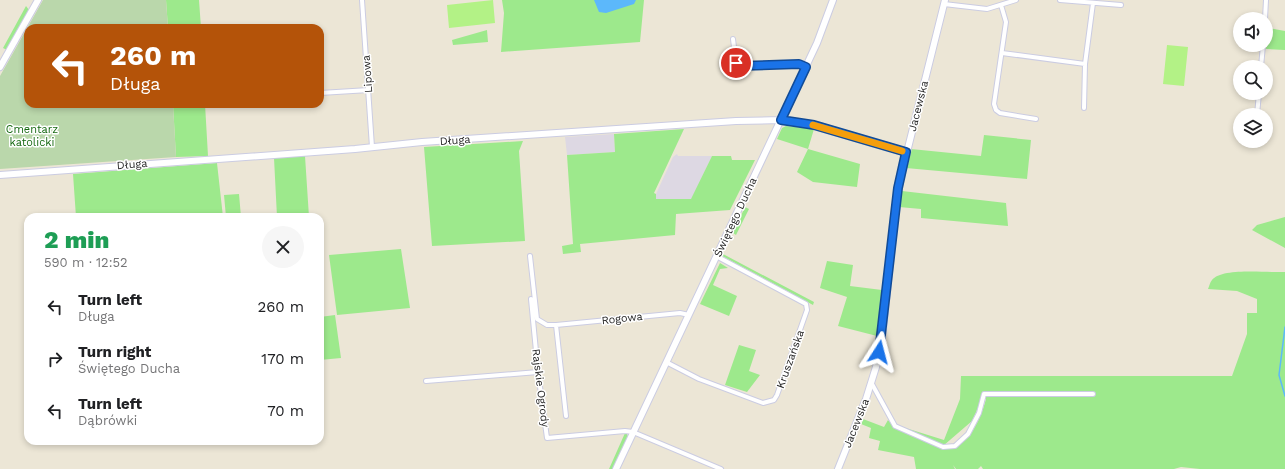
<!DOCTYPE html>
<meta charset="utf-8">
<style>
:root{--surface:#fff;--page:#f6f6f6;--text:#202124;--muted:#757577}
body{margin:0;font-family:"Work Sans",sans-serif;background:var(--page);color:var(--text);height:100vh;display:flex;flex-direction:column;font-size:15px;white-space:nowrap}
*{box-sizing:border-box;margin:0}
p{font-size:13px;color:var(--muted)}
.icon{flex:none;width:22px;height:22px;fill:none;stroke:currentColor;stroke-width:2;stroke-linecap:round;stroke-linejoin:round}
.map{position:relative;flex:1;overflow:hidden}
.details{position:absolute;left:24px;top:213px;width:300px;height:232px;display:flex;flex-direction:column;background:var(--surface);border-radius:12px;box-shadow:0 2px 6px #0003}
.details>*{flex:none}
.top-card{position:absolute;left:24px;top:24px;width:300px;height:84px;border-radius:12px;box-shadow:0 2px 6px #0003;background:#b45309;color:#fff;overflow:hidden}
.tools{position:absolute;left:1233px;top:12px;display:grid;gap:8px}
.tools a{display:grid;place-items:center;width:40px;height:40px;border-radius:50%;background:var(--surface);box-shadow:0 2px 6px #0003;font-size:20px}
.pin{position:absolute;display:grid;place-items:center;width:34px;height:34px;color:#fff;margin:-17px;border:2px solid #fff;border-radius:50%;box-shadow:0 1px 4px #0007}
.me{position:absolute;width:44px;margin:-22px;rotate:9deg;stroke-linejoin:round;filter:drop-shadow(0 0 3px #0008)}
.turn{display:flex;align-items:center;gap:14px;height:84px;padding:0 20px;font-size:18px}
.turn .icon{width:52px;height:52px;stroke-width:2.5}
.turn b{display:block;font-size:28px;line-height:34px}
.round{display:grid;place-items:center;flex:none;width:42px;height:42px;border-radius:21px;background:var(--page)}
.headline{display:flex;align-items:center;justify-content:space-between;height:68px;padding:0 20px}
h1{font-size:24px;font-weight:800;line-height:30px;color:#1e9e55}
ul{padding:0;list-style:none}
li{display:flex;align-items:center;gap:12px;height:52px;padding:0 20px}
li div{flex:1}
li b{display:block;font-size:15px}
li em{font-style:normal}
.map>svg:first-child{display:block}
.industrial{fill:#ddd8e3}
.green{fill:#9de98c}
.cemetery{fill:#bad7ab}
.pitch{fill:#b3f286}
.water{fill:#5cb8fb}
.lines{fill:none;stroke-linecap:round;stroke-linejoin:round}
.stream{stroke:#5cb8fb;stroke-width:1.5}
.street-casing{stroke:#cbcce2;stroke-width:6}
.secondary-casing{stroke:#cbcce2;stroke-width:8}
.street{stroke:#fff;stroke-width:4}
.secondary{stroke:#fff;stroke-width:6}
.route-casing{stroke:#114b97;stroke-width:10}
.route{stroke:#1a73e8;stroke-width:7}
.slow{stroke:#f59e0b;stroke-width:7}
.labels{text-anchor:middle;stroke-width:3;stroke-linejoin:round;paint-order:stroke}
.street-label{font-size:11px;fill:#272727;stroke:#fff}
.park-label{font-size:11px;fill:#166911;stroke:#fff}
</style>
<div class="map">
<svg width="1285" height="469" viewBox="0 0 1285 469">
<rect width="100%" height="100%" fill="#ece6d6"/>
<path class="industrial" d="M614,134L615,152L567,155L565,137Z
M677,154L678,156H712L691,200L656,199V194L673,157Z"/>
<path class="green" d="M166,0H199L201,28H168Z
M502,0H644L640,42L501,52L504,13Z
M26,6L29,10L7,50L3,48Z
M1268,28L1285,31V50L1266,49Z
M487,30L488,42L453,45L452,40Z
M173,104H205L208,156L176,157Z
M786,126L814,129L808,149L860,164L857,187L813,182L797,172L808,149L777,139L782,128Z
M684,129L654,193L656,194V199H691L712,156H731L732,160H755L730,210L676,214L675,235L580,244L581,252L563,254L562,246L573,244L567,155L615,152L614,134Z
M984,135L1031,140L1027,179L906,168L911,149L981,156Z
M523,141L519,151L525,241L432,246L424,147Z
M305,156L309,217H277L274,158Z
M217,163L223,217H76L73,174Z
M902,191L1006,203L1008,226L921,218V209L899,207Z
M239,194L241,217H226L224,195Z
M745,207L749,209L736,235L733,233Z
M1285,217V248L1252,230L1257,225Z
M401,249L410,308L337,315L329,255Z
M723,254L814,302L813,305L722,256Z
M827,261L853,265L850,286L882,290L877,336L838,326L847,297L820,288Z
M720,263L728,268L720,269L713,285L737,296L729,316L700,304Z
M1285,272V469H1200L1181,467L1174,469H983L981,466L978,469H956L953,465L955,469H916L914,457L878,450L880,441L869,438L871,428L861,424L863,419L884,427L888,420L894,427L943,448C967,452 981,418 986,399H982L972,421L943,446L896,425L944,440L960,399L961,376H1232L1247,334V313H1257V299L1237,291L1208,289C1209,287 1210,282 1212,280C1222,267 1269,273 1285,272Z
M335,315L341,358L320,360V317Z
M739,345L756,350L749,371L760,375L747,392L725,385Z
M625,433L627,434L628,437L613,469H609Z"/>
<path class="cemetery" d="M43,0H166L168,28H28V104H173L176,157L0,169V76Z"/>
<path class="pitch" d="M493,0L495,23L449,28L447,5Z
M1167,45L1188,47L1184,86L1163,84Z"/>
<path class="water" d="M594,0H636L634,4L606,13L599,12Z"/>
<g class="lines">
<path class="stream" d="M1285,327L1279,375L1285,396"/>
<g class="street-casing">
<path id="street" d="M362,0L372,147
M1060,0L1121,5
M944,4L987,9L1016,0
M1001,5L1006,22L994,104L996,110L1000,113L1036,119
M1265,19L1266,0
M733,39L736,63L739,67L799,65L806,67
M1002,53L1085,64L1093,3
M1261,67L1263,45
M320,93L369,90
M1084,108L1085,64
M1257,115L1259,93
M781,120L814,125L906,152
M530,256L537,319L547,325H556
M531,299L538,372L547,438L625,431L633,432L721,469
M666,362L699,379L763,403L774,400L777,395L807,310L806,304L716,256
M426,381L538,372
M872,384L895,426L943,447L955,446L968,434L979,413L984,394H1093
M566,416L556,325L680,313L689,315"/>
</g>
<g class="secondary-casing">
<path id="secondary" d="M0,67L38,0
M0,175L355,149L422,142L736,121L781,120
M616,469L817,43L833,0
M838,469L866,399L876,367L882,339L898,188L945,0"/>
</g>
<use href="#street" class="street"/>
<use href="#secondary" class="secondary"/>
</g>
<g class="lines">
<g class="route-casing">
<path id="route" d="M736,63L739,66L799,64L806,67L781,120L814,125L906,152L898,188L879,352"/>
</g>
<use href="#route" class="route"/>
<path class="slow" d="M813,125L902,151"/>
</g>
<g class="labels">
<g class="street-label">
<text transform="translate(367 74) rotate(-94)" y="4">Lipowa</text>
<text transform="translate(918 106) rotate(-76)" y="4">Jacewska</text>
<text transform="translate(455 140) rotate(-4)" y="4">Długa</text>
<text transform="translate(132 164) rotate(-5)" y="4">Długa</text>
<text transform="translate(735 217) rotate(-65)" y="4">Świętego Ducha</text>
<text transform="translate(622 318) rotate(-6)" y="4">Rogowa</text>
<text transform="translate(790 359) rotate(-70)" y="4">Kruszańska</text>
<text transform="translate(541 388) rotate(83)" y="4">Rajskie Ogrody</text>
<text transform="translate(856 423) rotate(-68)" y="4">Jacewska</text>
</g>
<g class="park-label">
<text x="32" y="133">Cmentarz<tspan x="32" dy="13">katolicki</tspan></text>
</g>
</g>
</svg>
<div class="tools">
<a><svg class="icon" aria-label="sound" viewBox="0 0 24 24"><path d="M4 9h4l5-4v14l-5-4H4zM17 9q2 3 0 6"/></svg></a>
<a><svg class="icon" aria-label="search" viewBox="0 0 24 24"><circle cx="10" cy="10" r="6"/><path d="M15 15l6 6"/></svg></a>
<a><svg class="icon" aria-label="layers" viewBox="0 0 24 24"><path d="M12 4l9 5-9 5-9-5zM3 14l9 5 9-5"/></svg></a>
</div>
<div class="pin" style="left:736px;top:63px;background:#d93025"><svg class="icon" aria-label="arrive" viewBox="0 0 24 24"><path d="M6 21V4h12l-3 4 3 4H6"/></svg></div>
<svg class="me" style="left:879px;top:352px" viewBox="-20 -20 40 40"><path d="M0-17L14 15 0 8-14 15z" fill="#1a73e8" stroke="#fff" stroke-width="4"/></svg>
<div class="top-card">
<div class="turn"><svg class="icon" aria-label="left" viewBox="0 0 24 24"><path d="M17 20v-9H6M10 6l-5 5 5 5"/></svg><div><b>260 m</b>Długa</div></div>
</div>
<section class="details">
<div class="headline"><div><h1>2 min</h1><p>590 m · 12:52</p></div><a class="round"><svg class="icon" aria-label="close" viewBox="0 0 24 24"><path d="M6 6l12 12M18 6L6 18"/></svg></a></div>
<ul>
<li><svg class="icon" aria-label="left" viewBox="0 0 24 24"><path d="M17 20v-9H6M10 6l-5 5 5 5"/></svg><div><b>Turn left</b><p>Długa</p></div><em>260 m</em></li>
<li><svg class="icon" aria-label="right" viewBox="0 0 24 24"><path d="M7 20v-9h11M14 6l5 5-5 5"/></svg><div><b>Turn right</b><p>Świętego Ducha</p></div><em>170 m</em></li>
<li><svg class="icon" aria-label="left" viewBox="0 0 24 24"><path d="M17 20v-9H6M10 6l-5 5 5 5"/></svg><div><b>Turn left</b><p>Dąbrówki</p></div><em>70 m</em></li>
</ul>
</section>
</div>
